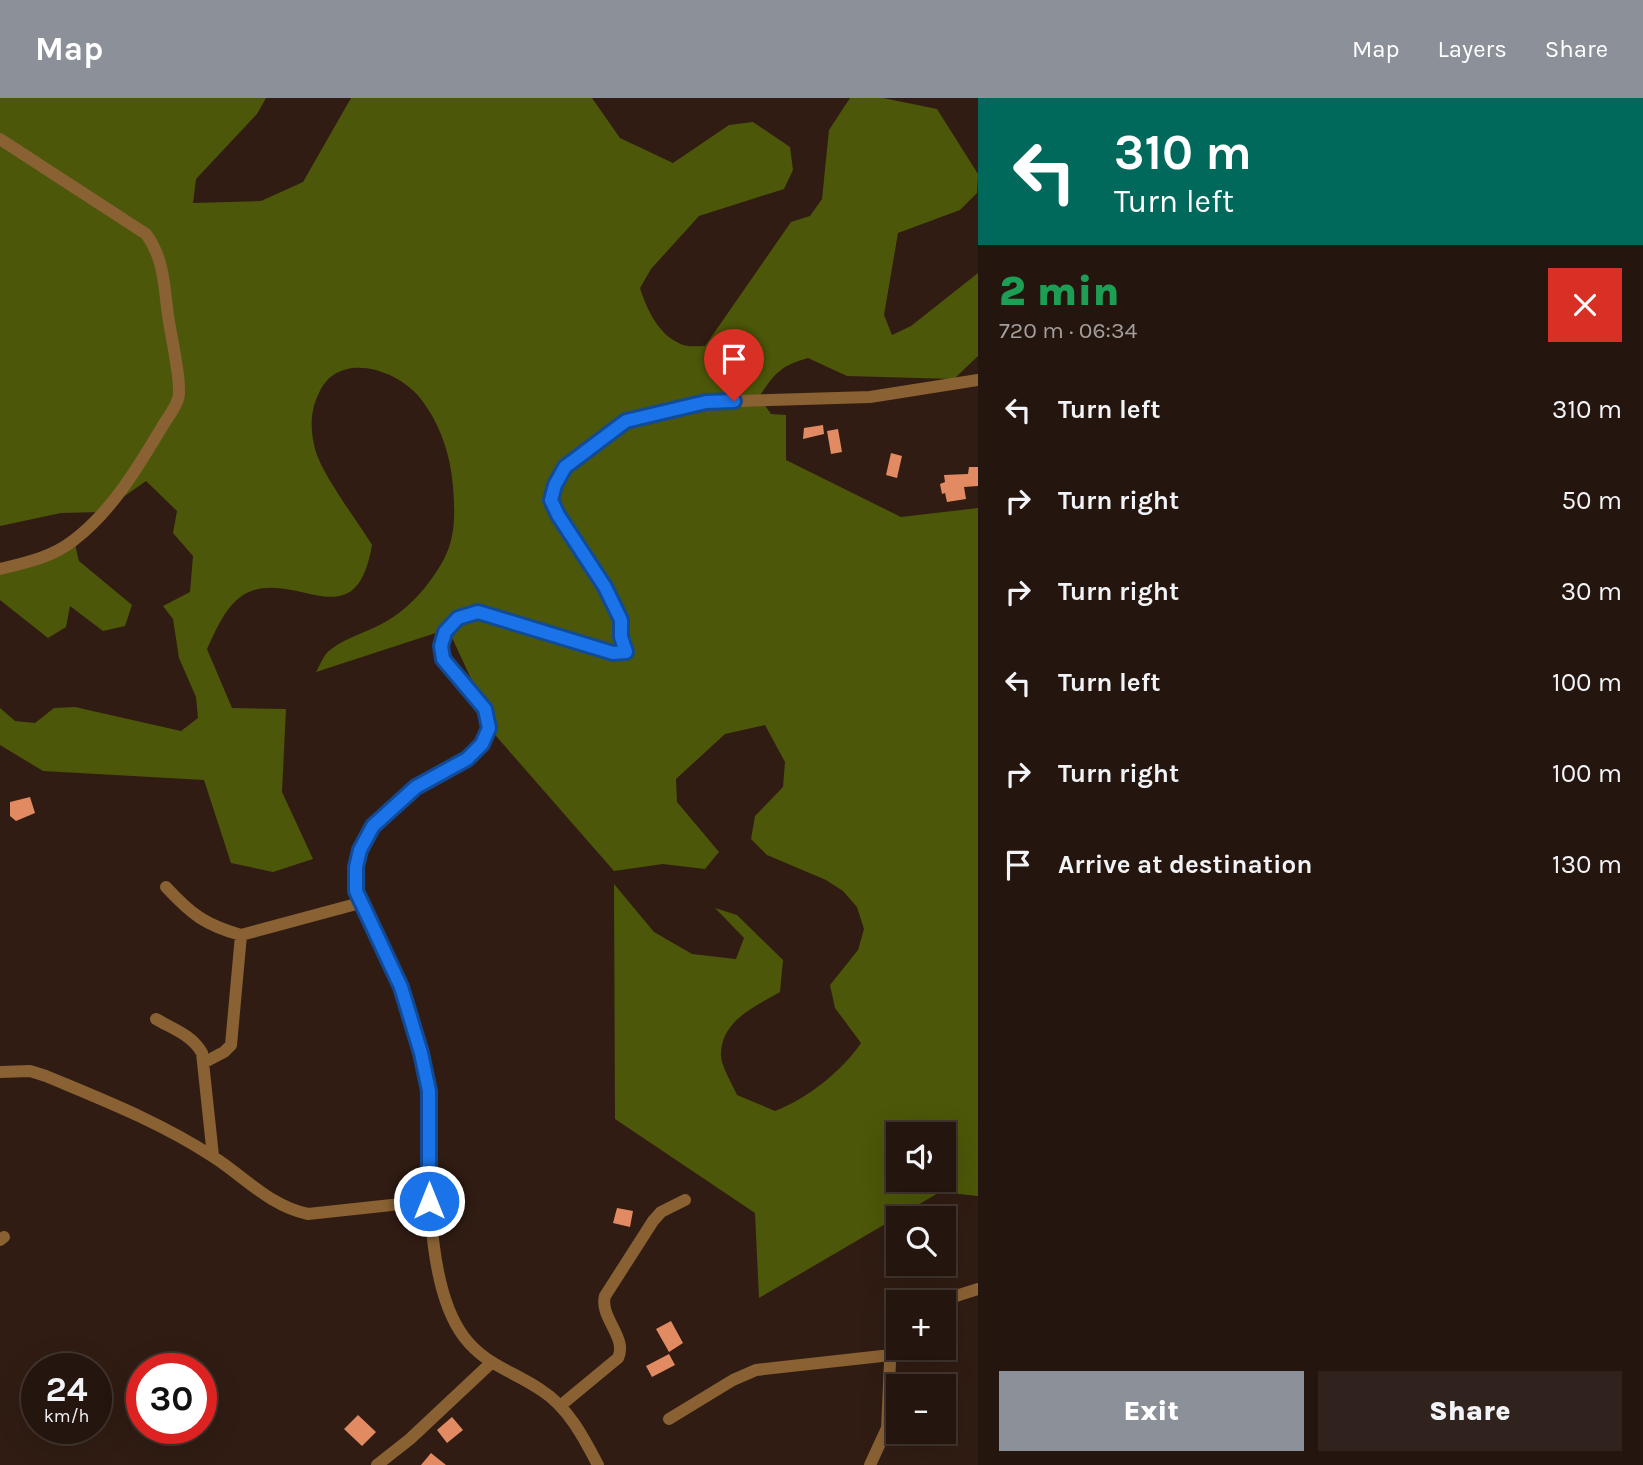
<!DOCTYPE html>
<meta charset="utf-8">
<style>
:root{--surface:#24150e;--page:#30221c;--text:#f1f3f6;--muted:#a39f9e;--line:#41342e;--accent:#8c9099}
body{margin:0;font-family:Karla,sans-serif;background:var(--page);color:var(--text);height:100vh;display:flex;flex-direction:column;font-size:26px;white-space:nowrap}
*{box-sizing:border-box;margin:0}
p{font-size:23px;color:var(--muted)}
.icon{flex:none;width:38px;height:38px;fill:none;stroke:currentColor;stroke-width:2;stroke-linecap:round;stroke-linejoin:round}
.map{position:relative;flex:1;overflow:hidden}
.sheet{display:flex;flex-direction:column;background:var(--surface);width:665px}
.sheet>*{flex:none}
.hud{background:#00695c;color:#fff;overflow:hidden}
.fabs{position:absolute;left:886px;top:1024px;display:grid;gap:14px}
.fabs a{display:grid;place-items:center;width:70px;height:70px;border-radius:0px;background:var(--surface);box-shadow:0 7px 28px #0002,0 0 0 2px var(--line);font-size:35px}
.speed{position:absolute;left:21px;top:1255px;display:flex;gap:14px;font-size:35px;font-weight:700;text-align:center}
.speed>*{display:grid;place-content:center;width:91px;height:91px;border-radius:50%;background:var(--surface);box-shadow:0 7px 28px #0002,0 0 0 2px var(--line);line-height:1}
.speed small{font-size:18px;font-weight:400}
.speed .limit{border:10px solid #d22;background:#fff;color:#111}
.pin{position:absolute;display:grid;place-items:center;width:60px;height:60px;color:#fff;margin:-72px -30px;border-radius:50% 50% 50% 0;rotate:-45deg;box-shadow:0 0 7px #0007}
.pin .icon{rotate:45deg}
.me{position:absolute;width:77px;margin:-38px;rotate:0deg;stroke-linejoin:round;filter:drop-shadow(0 0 5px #0008)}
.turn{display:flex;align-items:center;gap:24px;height:147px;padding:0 21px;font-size:32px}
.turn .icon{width:91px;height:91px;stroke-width:2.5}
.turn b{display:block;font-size:49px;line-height:60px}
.round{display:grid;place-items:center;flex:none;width:74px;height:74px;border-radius:0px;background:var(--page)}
.overview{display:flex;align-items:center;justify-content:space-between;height:119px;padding:0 21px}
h1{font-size:42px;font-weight:800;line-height:52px;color:#1e9e55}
.primary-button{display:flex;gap:14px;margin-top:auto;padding:14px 21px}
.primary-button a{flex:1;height:80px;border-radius:0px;background:var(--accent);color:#fff;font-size:28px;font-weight:800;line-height:80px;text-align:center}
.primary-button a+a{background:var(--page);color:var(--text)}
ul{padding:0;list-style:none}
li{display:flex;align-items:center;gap:21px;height:91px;padding:0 21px}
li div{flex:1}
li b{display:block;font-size:26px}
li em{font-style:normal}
header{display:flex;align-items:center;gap:42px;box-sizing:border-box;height:98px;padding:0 35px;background:var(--accent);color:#fff}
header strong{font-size:33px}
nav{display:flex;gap:38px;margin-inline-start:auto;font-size:24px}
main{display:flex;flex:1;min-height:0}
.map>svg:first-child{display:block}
.forest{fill:#4c5709;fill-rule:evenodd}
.building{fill:#e28b62}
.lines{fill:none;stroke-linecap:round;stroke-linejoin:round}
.minor{stroke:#896133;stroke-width:12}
.route-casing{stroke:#114b97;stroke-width:18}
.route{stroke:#1a73e8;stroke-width:12}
</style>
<header>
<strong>Map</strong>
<nav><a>Map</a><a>Layers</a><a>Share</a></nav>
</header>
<main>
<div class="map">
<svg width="978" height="1367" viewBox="0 0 978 1367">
<rect width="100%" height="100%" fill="#301c13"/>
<path class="forest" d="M0,0H266L257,16L196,81L193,105L261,103L303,84L351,0H592L620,40L673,65L729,27L753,24L790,49L793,72L784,91L699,118L651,171L640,190C647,212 659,238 683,247C689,249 699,248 705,248L791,124L810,118L822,101L829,32L850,0H883L937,11L978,76L977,95L960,112L898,135L884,217L892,237L911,228L978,175V258L954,281L847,278L808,260C780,268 775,275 759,299L771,316L786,317V362L901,419L978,410V1098L940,1094L759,1200L755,1115L615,1021L614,786L654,834L692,856L736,861L744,840L715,810L737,817L783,862L780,894C756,908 722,922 721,955C720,967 732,985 737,997L775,1013C808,1000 841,974 861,945L835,910L830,887L858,852L864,831L857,809L843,793L826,782L767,757L751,741L755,718L783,689L785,664L765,627L725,636L676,681L677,704L719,754L705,771L663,766L614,773L489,630L485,611L448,531L316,574C320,567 324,556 330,552C346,539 369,534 387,523C411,509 431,485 444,461C456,438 455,414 453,389C451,358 440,325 420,300C397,271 338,252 319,295C310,313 310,331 315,351C322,377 357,422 372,447C355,546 294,467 243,497C225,509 216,532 207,551L232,610L286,611L282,694L313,761L273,774L231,765L204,682L43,673L0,647V610L15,623L35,625L54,610L75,609L181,633L198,620L196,599L179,560L173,521L163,508L190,494L193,458L173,435L177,413L146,383L102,414L61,415L0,428ZM898,1036H943V1082H898Z
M74,442L79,463L132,507L125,528L103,533L70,508L66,529L48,540L0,502V471Z"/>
<path class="building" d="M823,327L824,336L803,341L804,330Z
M838,331L842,354L831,356L827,333Z
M891,355L902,358L897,380L886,377Z
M969,369H978V388L964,389L966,401L947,404L945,395L942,396L940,386L945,384L944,377L968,376Z
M30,699L35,715L16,723L10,718V704Z
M617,1110L633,1113L630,1129L613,1125Z
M671,1223L683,1245L669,1254L656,1231Z
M669,1256L675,1267L652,1279L646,1268Z
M358,1317L376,1334L362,1348L344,1331Z
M452,1319L463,1332L447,1345L437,1332Z
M431,1355L446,1367H421Z"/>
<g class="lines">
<path class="minor" d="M0,41L146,136C164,160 164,188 168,217C170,234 183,289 178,301C175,311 167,320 162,329C138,369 112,413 74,442C53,459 25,465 0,471
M166,789C191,816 205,827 241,837L360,805
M156,921C173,931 192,937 202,955L213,1058
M203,965L224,954L231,947L241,837
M0,974L30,973L46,978C103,1002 160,1024 212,1058C244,1078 269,1108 308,1116L429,1103
M0,1142L4,1139
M937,1204L978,1191
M560,1308L618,1260C628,1240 599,1219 605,1198L653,1123L661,1114L685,1102
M669,1321L733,1282L756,1272L891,1257
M377,1367L410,1341L491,1265
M598,1367C584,1340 568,1309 541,1292C513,1273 485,1267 464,1239C430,1194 429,1103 429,1049C429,1030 431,1009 428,990C423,957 413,920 401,888C386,851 349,807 357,766C363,735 392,706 417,689C438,674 485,660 489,631C493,596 432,575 443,541C449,523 462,519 478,514L613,555L626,554L621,539V522L605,489L558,417L551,403L555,387L565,369L602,340L626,323L706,304L870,299L978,282
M870,1367L887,1330L891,1242L898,1224"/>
</g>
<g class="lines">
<g class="route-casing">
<path id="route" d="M429,1103V993L421,955L401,889L356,793V769L360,752L373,728L416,689L467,661L482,646L489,630L485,611L443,561L441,548L445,534L458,520L478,514L613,555L626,554L621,539V522L605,489L558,417L551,402L555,387L565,369L626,323L706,304L734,303"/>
</g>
<use href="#route" class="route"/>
</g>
</svg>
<div class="fabs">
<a><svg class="icon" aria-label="sound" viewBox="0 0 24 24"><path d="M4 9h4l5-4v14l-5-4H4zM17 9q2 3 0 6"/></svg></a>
<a><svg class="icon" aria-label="search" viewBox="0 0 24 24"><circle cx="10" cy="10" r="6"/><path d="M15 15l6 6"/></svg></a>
<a>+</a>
<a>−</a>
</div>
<div class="speed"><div>24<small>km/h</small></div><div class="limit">30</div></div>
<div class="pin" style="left:734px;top:303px;background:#d93025"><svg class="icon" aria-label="arrive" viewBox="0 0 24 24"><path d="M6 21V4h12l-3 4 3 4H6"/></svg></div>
<svg class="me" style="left:429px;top:1103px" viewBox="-20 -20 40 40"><circle r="17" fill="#1a73e8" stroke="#fff" stroke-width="3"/><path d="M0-11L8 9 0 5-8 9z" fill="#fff"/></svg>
</div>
<section class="sheet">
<div class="hud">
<div class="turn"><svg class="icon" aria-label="left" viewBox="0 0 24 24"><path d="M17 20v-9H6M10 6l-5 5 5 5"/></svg><div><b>310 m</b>Turn left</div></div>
</div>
<div class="overview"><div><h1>2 min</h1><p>720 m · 06:34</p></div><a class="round" style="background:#d93025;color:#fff"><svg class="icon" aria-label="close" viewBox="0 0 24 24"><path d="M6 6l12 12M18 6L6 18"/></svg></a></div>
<ul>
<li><svg class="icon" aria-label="left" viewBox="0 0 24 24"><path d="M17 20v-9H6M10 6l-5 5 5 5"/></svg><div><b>Turn left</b></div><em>310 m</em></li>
<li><svg class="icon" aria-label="right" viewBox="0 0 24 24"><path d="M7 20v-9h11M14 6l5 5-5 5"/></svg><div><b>Turn right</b></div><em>50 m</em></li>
<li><svg class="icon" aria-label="right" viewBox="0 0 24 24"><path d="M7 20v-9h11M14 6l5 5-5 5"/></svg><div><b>Turn right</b></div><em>30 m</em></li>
<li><svg class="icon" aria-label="left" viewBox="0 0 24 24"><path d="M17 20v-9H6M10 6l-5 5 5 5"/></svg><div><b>Turn left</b></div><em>100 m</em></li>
<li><svg class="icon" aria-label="right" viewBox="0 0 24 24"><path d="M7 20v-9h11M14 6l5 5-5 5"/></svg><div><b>Turn right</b></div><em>100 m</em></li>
<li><svg class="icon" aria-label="arrive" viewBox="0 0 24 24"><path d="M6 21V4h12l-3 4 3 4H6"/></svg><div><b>Arrive at destination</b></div><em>130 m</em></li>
</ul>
<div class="primary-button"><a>Exit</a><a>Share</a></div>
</section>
</main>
